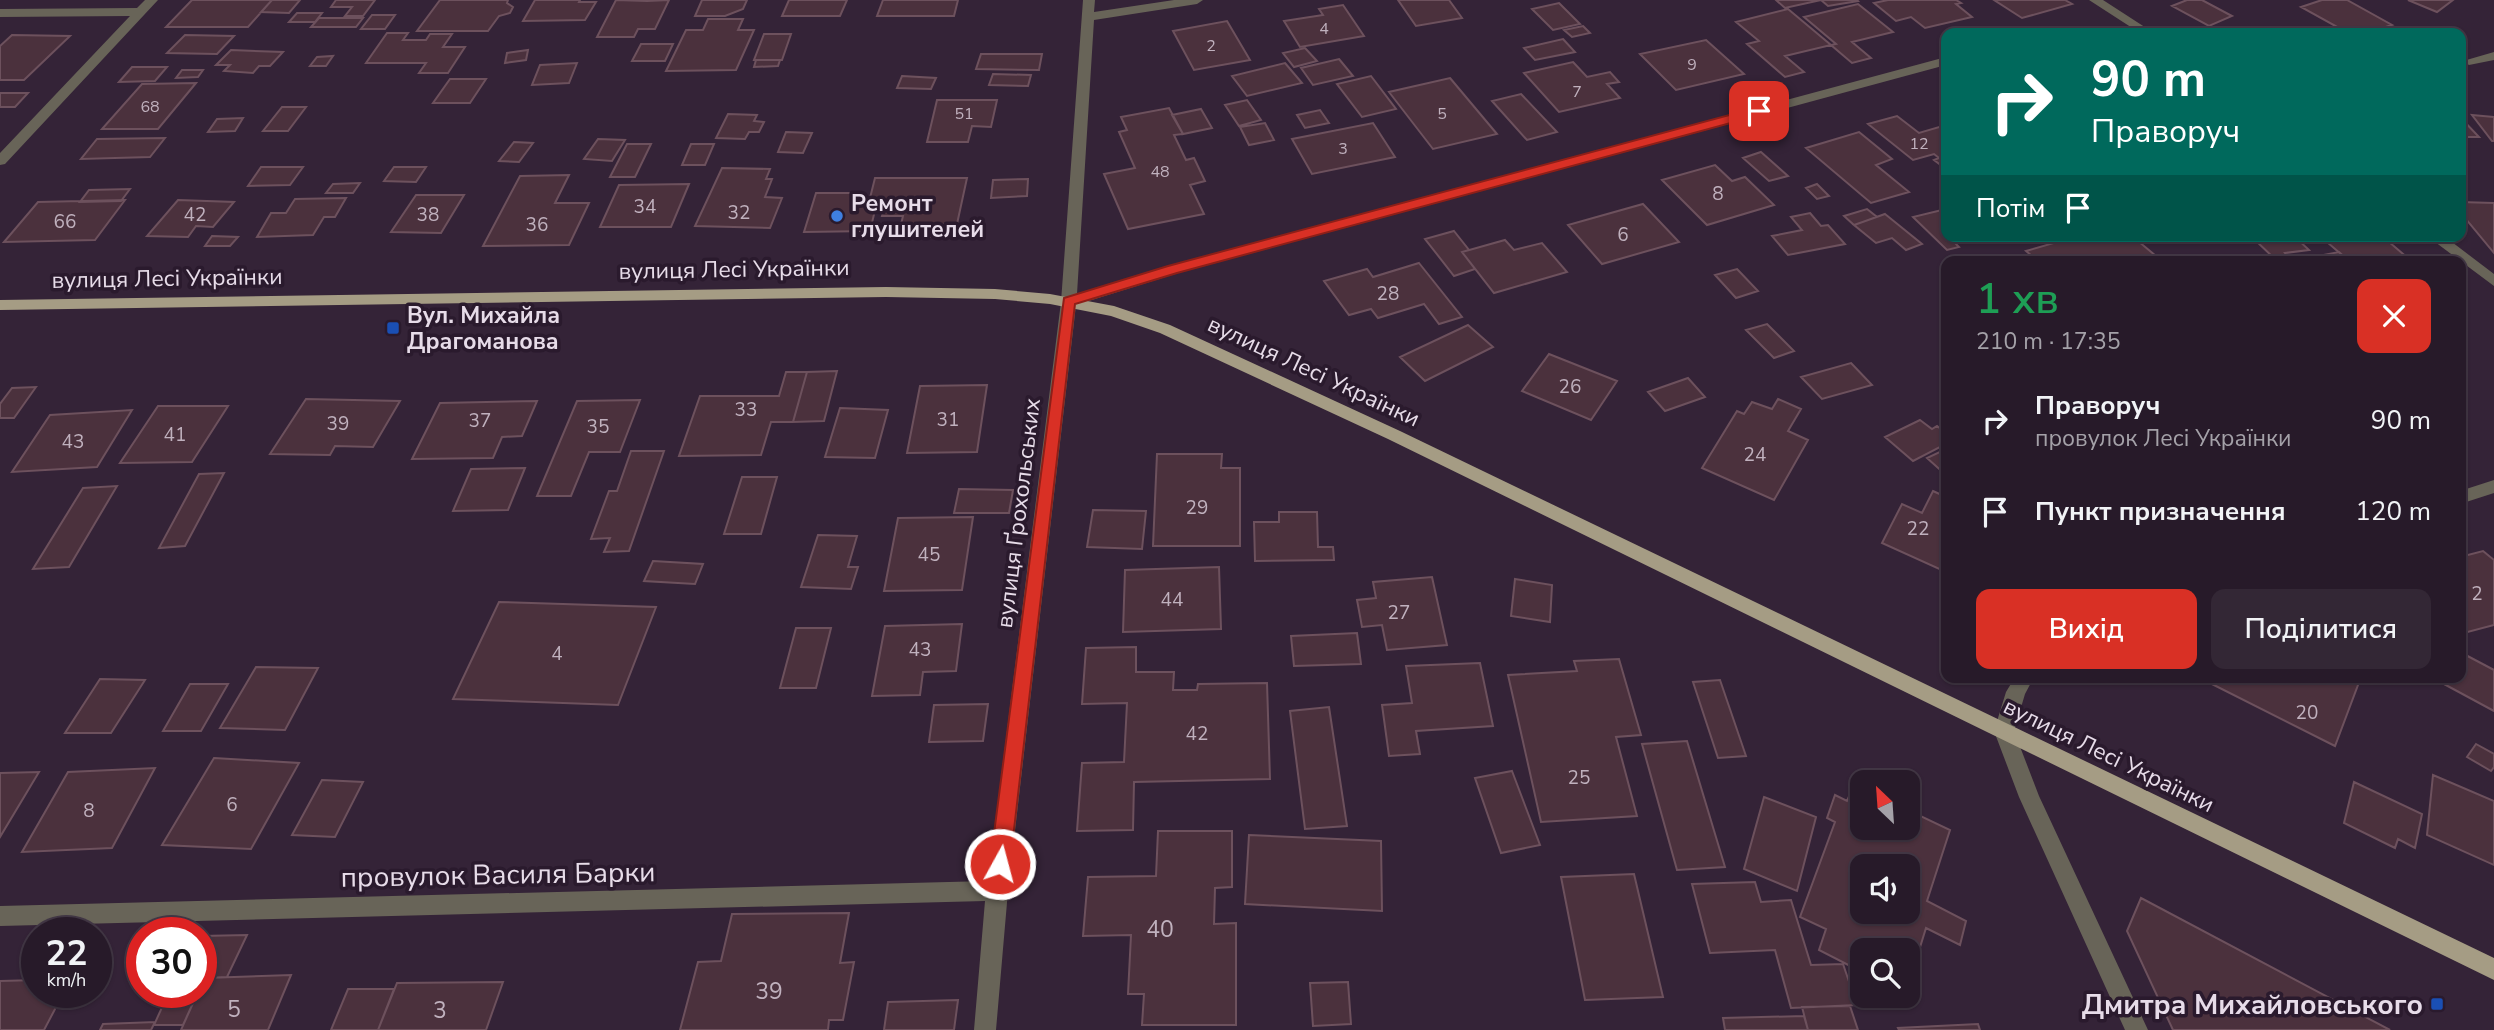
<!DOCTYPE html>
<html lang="uk">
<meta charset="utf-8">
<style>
:root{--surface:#271a29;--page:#332735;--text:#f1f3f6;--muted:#a4a1a8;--line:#433846;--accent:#d93025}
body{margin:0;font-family:"Nunito Sans",sans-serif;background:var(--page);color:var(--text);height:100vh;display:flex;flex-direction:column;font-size:26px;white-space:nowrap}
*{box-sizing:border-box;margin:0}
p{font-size:23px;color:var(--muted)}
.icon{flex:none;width:38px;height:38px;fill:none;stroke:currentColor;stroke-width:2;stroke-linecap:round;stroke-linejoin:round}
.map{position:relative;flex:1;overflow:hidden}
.drawer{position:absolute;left:1941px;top:256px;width:525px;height:427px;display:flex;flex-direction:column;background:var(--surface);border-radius:14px;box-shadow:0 2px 5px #0004,0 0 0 2px var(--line)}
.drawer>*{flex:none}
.guide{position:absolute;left:1941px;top:28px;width:525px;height:214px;border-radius:14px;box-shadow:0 2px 5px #0004,0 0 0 2px var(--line);background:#00695c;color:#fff;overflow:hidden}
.needle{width:46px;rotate:335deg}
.controls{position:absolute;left:1850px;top:770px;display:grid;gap:14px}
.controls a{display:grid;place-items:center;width:70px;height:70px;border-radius:14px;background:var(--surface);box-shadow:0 2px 5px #0004,0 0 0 2px var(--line);font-size:35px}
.speed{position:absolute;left:21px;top:917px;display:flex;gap:14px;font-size:35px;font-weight:700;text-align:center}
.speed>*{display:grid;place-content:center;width:91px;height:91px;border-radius:50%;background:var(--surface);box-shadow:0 2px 5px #0004,0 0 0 2px var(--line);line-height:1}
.speed small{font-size:18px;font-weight:400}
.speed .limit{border:10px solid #d22;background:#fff;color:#111}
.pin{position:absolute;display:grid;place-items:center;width:60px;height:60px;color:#fff;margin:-30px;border-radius:14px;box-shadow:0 4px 10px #0006}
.me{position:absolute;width:77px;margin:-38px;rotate:7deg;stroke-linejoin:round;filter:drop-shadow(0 0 5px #0008)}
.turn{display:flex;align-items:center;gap:24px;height:147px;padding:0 35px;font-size:32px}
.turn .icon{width:91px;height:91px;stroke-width:2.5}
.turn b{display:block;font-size:49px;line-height:60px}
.then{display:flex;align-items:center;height:66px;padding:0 35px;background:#0003;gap:14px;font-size:26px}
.round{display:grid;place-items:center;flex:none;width:74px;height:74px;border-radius:14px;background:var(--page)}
.summary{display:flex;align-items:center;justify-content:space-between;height:119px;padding:0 35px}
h1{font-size:42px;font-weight:600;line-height:52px;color:#1e9e55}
.cta{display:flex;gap:14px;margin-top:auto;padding:14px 35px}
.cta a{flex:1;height:80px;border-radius:14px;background:var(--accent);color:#fff;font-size:28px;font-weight:600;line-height:80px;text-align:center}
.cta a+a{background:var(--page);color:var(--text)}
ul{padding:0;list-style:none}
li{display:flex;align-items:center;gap:21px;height:91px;padding:0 35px}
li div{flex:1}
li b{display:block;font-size:26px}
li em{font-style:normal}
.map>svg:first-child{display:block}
.building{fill:#4b313d;stroke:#6d515d;stroke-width:2;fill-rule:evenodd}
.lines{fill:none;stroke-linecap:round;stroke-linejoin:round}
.minor{fill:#686458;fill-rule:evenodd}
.major{fill:#a59c84;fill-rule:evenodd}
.route{fill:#d93025;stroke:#8d1f18;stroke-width:2}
.shop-dot{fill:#3f7fe0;stroke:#2a1a2d;stroke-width:2.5}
.transit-dot{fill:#1a4fb4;stroke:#2a1a2d;stroke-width:2.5}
.labels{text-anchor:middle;stroke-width:7;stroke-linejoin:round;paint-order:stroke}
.far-number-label{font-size:16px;fill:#c0b1be}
.number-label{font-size:19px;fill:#c0b1be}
.poi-label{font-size:23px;font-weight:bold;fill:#e7dce9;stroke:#2a1a2d;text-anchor:start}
.street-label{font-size:23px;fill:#e7dce9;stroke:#2a1a2d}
.near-number-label{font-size:23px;fill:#c0b1be}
.near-street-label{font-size:28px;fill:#e7dce9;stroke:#2a1a2d}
.near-poi-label{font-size:28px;font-weight:bold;fill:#e7dce9;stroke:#2a1a2d;text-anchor:end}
</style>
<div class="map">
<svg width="2494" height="1030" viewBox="0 0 2494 1030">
<rect width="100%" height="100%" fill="#342337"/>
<path class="building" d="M192,0H272L248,27H166Z
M272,0H300L289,13L261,12Z
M336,0H375L363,16H345L352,7H331Z
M440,0H508L507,3L513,7L510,13L499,16L488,31H417Z
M535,0H580L579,2H596L585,20L523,21Z
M616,0L647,1L669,0L655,29H638L634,37H597Z
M702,0H747L743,9L725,16H695Z
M789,0H847L840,16H782Z
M883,0H958L954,16H877Z
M1398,0H1449L1462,18L1416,26Z
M1776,0H1821L1785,8Z
M1821,0H1857L1858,1L1828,6Z
M1888,0H1956L1961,3L1956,4L1972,17L1925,28L1911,17L1896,21L1874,3Z
M1994,0H2065L2072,4L2022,18Z
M2187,0H2202L2232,16L2209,26L2172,6Z
M2322,0H2347L2392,25L2366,33H2348L2301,7Z
M2408,0H2453L2437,12Z
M1559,3L1580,24L1553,30L1532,9Z
M1858,4L1893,32L1852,42L1871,58L1852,63L1831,45L1836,44L1804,17Z
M1343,5L1364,36L1300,47L1284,21L1323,15L1319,9Z
M1788,9L1831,45L1785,56L1804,72L1785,77L1747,44L1759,41L1736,22Z
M297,13H322L315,22H289Z
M372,15H395L385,29H361Z
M319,18H363L356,27H311Z
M708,19H743L738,30H754L736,70L666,71L686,30H703Z
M1227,21L1250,60L1194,70L1173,31Z
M1583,26L1590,33L1572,37L1564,30Z
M387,33H408L403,40H426L430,34H452L443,47H465L448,73H419L426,63H366Z
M764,34H791L782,60H754Z
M12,35L70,36L24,80H0V46Z
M185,35L234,36L217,54L167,53Z
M1563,39L1575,52L1535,60L1524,48Z
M1706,40L1744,74L1676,90L1640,54Z
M641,44H673L665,61H632Z
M1305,48L1317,61L1294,67L1283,53Z
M231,50L283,52L270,66H259L253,73L224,71L230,65H216Z
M528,50L526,60L505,63L507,53Z
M981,54H1042L1039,70L976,69Z
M333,56L326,66H310L317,57Z
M1339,59L1353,76L1313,85L1301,68Z
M756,60H780L778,66L754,67Z
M1573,62L1587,77L1610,72L1619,82L1607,84L1620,98L1559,112L1524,73Z
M577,63L569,83L532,85L540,65Z
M1285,63L1302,83L1247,96L1232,76Z
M132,67H167L155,81L119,82Z
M182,70H203L198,77L176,78Z
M993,74L1031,75L1028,86L989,85Z
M902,76L936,78L931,89L897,88Z
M1371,76L1396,109L1362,117L1337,84Z
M1450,78L1497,134L1433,149L1389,92Z
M450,79H486L470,103H433Z
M196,83L158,129H102L142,84Z
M0,93H28L15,107H0Z
M1521,94L1557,132L1527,140L1492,101Z
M937,100H997L991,127L972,126L968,142H927Z
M1247,100L1261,120L1239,126L1225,105Z
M282,107H306L288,131H263Z
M1169,108L1183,134L1174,135L1186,160L1194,158L1205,181L1190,185L1204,214L1128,229L1104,174L1135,168L1119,132L1127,130L1121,117Z
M1201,109L1212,128L1183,134L1172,115Z
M1320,110L1329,123L1305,128L1297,115Z
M728,114L757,115L754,121L764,122L759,132H749L745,139L716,138Z
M2472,115L2494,117V141H2492Z
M1897,116L1919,133L1946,125V169L1934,160L1939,158L1934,154L1913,160L1868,124Z
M2460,117L2479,137H2460Z
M243,118L235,131L208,132L217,119Z
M1265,123L1274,140L1249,145L1240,127Z
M1373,123L1395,157L1312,174L1292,139Z
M786,132L812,133L803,153L778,152Z
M1859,132L1892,159L1876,165L1909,192L1871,203L1806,148Z
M165,138L150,157L81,159L97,139Z
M598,139L625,140L612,161L584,159Z
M514,142L533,143L519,162L499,161Z
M627,144H651L635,177H610Z
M691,144H714L705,165H682Z
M1761,152L1788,176L1769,181L1743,158Z
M1715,165L1732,181L1745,177L1774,205L1707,225L1662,180Z
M261,167H303L290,185L248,186Z
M394,167H426L416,182L384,181Z
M722,168L770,169L766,179H772L765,197L782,198L770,228L695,226Z
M569,175L555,203H589L569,245L483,246L520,176Z
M875,178H967L957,224H938L935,237H898L903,216H882L886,202H869Z
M1028,179L1027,196L991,198L993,180Z
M360,183L353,193H326L333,184Z
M689,184L671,227H600L619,185Z
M1817,184L1829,196L1817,199L1806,188Z
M130,189L121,201L80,202L89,190Z
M816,193H854L852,202H877L870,231L804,232Z
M416,195H464L441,233L391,232Z
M346,198L335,217H324L313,235L257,237L271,213H286L295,199Z
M125,200L95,240L4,242L38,202Z
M178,200L234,202L213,227L196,226L188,237L147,236Z
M2460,202L2494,203V253L2460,212Z
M1643,204L1679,242L1602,264L1568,225Z
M1867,209L1877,217L1854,225L1844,216Z
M1946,209V236H1964L1967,239L1954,242L1959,247L1947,250L1913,217Z
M1810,213L1821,226L1828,225L1845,244L1788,255L1772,236L1802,230L1791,217Z
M1885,214L1922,244L1906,250L1892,238L1876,243L1854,225Z
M1454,231L1469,250L1462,252L1475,269L1454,276L1425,239Z
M212,236L238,237L230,246H205Z
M2078,236H2132L2162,261H2014L2032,256L2026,251Z
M2263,236H2294L2309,250L2285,253L2292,261H2277L2253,238Z
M2320,236H2382L2409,259L2349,261Z
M1505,240L1514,250L1542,243L1567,272L1494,293L1462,252Z
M2339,252L2349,261H2292Z
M1419,263L1462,317L1439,324L1424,304L1378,318L1371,309L1349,315L1324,281L1367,269L1373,277Z
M1737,269L1758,291L1736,298L1715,275Z
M1767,324L1794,351L1774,358L1746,330Z
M1468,325L1493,347L1425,381L1400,357Z
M1549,354L1617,381L1591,420L1522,391Z
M1851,363L1872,385L1822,399L1801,377Z
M837,371L824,421L793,422L807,372Z
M786,372H807L793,422H771L761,455L679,456L700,396H779Z
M1688,378L1705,397L1665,411L1648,392Z
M987,385L977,452L907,453L920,386Z
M36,387L14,418H0V404L12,388Z
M306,399L400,401L373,447L335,446L330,455L270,454Z
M1778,399L1801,409L1788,431L1808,440L1774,500L1702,468L1737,411L1744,414L1752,402L1772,409Z
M640,400L620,452H589L571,496H537L577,401Z
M537,401L522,436L502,437L493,458L412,459L440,403Z
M158,406H228L192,462L120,463Z
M840,408L888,410L875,458L825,457Z
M132,410L97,467L12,472L50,415Z
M1920,420L1932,429L1937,426L1946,433V444L1913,461L1885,437Z
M1946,449V475L1927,458Z
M631,451H664L629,551L604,552L610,538L591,539L609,491H617Z
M1157,454H1222L1221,468H1240V546H1153Z
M525,468L508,510L453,511L471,469Z
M224,473L185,546L159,548L199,474Z
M742,477H777L761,534H724Z
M117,486L69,567L33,569L83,488Z
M959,489L1013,490L1009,513H954Z
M1933,491L1946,497V572L1882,543L1902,504L1922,513Z
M1093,510L1146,511L1142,549L1087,547Z
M1279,512H1317L1318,547H1333L1334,560L1255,561L1254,522H1279Z
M973,517L962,590L884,591L898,518Z
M818,535L857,536L848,567H858L851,589L801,587Z
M2483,551L2494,560V625L2460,634V557Z
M653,561L703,564L695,584L644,581Z
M1219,567L1221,629L1123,632L1125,570Z
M1432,577L1447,645L1387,650L1382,625L1362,627L1357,600L1376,598L1373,582Z
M1515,579L1552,585L1550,622L1511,616Z
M499,602L656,607L618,705L453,699Z
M962,624L956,671L923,672L920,695L872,696L885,626Z
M796,628H831L816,688H780Z
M1357,633L1361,664L1294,666L1291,636Z
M1136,647V672H1174L1173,690H1197L1198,684L1267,683L1270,779L1134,782L1133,830L1077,831L1082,763L1124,762L1127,703L1082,704L1086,648Z
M2460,652L2494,670V711L2431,677H2460Z
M1619,659L1641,735L1616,737L1637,816L1541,822L1508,675L1577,671L1574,661Z
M1480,663L1493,726L1416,731L1420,754L1389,756L1382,705L1412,703L1406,666Z
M256,667L318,668L285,730L220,728Z
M2198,677H2361L2335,746Z
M100,679L145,680L111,733H65Z
M1720,680L1746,756L1718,758L1693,682Z
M190,684H228L201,731H163Z
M988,704L983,741L929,742L934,705Z
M1329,707L1347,826L1305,829L1290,711Z
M1687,741L1725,867L1677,870L1642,744Z
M2476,744L2494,754V767L2491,771L2467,757Z
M214,758L299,763L251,849L162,845Z
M155,768L112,848L22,852L68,772Z
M1512,771L1540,845L1501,853L1475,778Z
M39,772L0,837V773Z
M2433,775L2494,801V865L2427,835Z
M322,780L363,782L335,837L292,835Z
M2354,782L2422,814L2415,848L2398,839L2395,848L2344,823Z
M1854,785L1862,789V828H1908V810L1950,830L1927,901L1966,921L1960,945L1926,928L1912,973L1908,971V950H1862V972L1819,950L1826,929L1800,917L1835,822L1827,818L1835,795L1847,801ZM1862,866H1908V912H1862Z
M1764,797L1816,817L1797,891L1744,869Z
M1158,831H1232V887L1215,888L1214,924L1236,923V1025H1142L1144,994H1128L1131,935L1083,936L1088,877L1156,876Z
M1249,835L1381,841L1382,911L1245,904Z
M1634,874L1663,997L1585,1000L1561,877Z
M1755,882L1761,902L1791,900L1811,965L1843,964L1857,1005L1791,1008L1775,950L1710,953L1692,884Z
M2141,898L2390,1030H2173L2127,931Z
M849,913L840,963L854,962L843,1020H829L828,1030H680L698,962L721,961L732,914Z
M247,935L227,977L205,978L201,986V936Z
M291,975L268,1030H181L198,992H201L205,978Z
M37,980V992H64L44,1030H0V981Z
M503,982L486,1030H378L397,983Z
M1348,982L1351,1024L1313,1026L1310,983Z
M348,989H394L378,1030H331Z
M169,992H198L183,1025H154Z
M958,1000L954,1030H884L888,1002Z
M1850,1006L1858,1030H1808L1802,1007Z
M1804,1016L1808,1030H1725L1723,1018Z
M155,1022L151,1030H100L103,1024Z
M1978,1024L1980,1030H1899L1898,1028Z"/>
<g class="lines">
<path class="minor" d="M145,0H158L5,164L0,165V153L130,16L0,17V9L137,8Z
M1083,0H1095L1094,12L1174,0H1203L1197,4L1094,20L1077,294L1168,267L1946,57V65L1178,273L1076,305L1008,891L996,1030H974L985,901L0,926V906L988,881L1061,302Z
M2089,0H2103L2154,33H2140Z
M2494,52V60L2469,65L2463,61Z
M2427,236H2444L2494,274V286Z
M2494,480V493L2460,504V491Z
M2015,677H2034L2025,694L2014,731L2039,796L2148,1030H2125L2019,797L1994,731L2006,692Z"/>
<path class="major" d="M886,287L995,289L1050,294L1114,306L1170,325L1400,431L2494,958V980L1388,439L1160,333L1111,316L1050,304L995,299L886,297L0,310V300Z"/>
</g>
<path class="route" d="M1759,107L1765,111L1764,114L1177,273L1075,304L1010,864L1007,870L1000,873L993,870L990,864L1064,298L1168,266Z"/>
<circle class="shop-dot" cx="837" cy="216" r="7"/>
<g class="transit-dot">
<rect x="386" y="321" width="14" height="14" rx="3.5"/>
<rect x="2430" y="997" width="14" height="14" rx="3.5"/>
</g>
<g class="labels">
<g class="far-number-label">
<text x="1324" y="34">4</text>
<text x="1211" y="51">2</text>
<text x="1692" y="70">9</text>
<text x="1577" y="97">7</text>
<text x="150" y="112">68</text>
<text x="964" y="119">51</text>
<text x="1442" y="119">5</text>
<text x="1919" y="149">12</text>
<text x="1343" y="154">3</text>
<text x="1160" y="177">48</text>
</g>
<g class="number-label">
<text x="1718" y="200">8</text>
<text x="645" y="213">34</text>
<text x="739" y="219">32</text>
<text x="195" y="221">42</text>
<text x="428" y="221">38</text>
<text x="65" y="228">66</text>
<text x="537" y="231">36</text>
<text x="1623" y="241">6</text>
<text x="1388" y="300">28</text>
<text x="1570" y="393">26</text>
<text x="746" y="416">33</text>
<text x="948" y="426">31</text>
<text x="480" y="427">37</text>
<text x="338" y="430">39</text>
<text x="598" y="433">35</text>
<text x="175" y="441">41</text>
<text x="73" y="448">43</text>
<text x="1755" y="461">24</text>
<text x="1197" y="514">29</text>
<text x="1918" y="535">22</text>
<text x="929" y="561">45</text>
<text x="2477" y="600">2</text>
<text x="1172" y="606">44</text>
<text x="1399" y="619">27</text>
<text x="920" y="656">43</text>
<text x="557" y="660">4</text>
<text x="2307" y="719">20</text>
<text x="1197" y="740">42</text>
<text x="1579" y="784">25</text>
<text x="232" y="811">6</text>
<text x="89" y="817">8</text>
</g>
<g class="poi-label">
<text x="851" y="211">Ремонт<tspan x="851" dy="26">глушителей</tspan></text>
<text x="407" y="323">Вул. Михайла<tspan x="407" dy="26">Драгоманова</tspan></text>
</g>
<g class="street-label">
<text transform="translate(734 269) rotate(-1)" y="8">вулиця Лесі Українки</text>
<text transform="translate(167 278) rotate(-1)" y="8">вулиця Лесі Українки</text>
<text transform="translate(1314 371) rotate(25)" y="8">вулиця Лесі Українки</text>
<text transform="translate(1018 513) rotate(-83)" y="8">вулиця Ґрохольських</text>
<text transform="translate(2109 755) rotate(26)" y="8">вулиця Лесі Українки</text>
</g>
<g class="near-number-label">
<text x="1160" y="937">40</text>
<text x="769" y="999">39</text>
<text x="234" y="1017">5</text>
<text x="440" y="1018">3</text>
</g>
<g class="near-street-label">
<text transform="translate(498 874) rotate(-1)" y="10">провулок Василя Барки</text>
</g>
<g class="near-poi-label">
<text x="2423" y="1014">Дмитра Михайловського</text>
</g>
</g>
</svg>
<div class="controls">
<a><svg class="needle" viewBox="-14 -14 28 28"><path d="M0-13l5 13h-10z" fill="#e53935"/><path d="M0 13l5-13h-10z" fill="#a4a1a8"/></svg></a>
<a><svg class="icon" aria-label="sound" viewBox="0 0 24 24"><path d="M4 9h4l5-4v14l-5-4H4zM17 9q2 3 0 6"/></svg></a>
<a><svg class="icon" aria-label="search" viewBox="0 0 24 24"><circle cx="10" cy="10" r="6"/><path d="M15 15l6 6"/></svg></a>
</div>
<div class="speed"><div>22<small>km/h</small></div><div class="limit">30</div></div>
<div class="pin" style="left:1759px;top:111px;background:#d93025"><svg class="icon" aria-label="arrive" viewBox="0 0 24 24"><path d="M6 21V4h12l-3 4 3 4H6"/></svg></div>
<svg class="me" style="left:1000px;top:864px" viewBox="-20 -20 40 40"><circle r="17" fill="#d93025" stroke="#fff" stroke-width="3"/><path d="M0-11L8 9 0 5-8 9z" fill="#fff"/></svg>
<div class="guide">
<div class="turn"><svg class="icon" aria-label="right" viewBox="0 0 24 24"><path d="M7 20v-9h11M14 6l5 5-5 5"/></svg><div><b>90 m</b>Праворуч</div></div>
<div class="then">Потім<svg class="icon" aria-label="arrive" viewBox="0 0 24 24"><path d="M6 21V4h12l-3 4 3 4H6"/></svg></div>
</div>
<section class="drawer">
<div class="summary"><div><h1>1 хв</h1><p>210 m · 17:35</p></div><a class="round" style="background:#d93025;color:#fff"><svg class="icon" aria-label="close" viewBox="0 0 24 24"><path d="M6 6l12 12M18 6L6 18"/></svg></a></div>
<ul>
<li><svg class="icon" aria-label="right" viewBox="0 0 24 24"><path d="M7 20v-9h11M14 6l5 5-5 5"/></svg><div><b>Праворуч</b><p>провулок Лесі Українки</p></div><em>90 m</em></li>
<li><svg class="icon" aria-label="arrive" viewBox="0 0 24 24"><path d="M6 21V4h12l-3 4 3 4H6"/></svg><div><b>Пункт призначення</b></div><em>120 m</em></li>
</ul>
<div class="cta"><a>Вихід</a><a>Поділитися</a></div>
</section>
</div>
